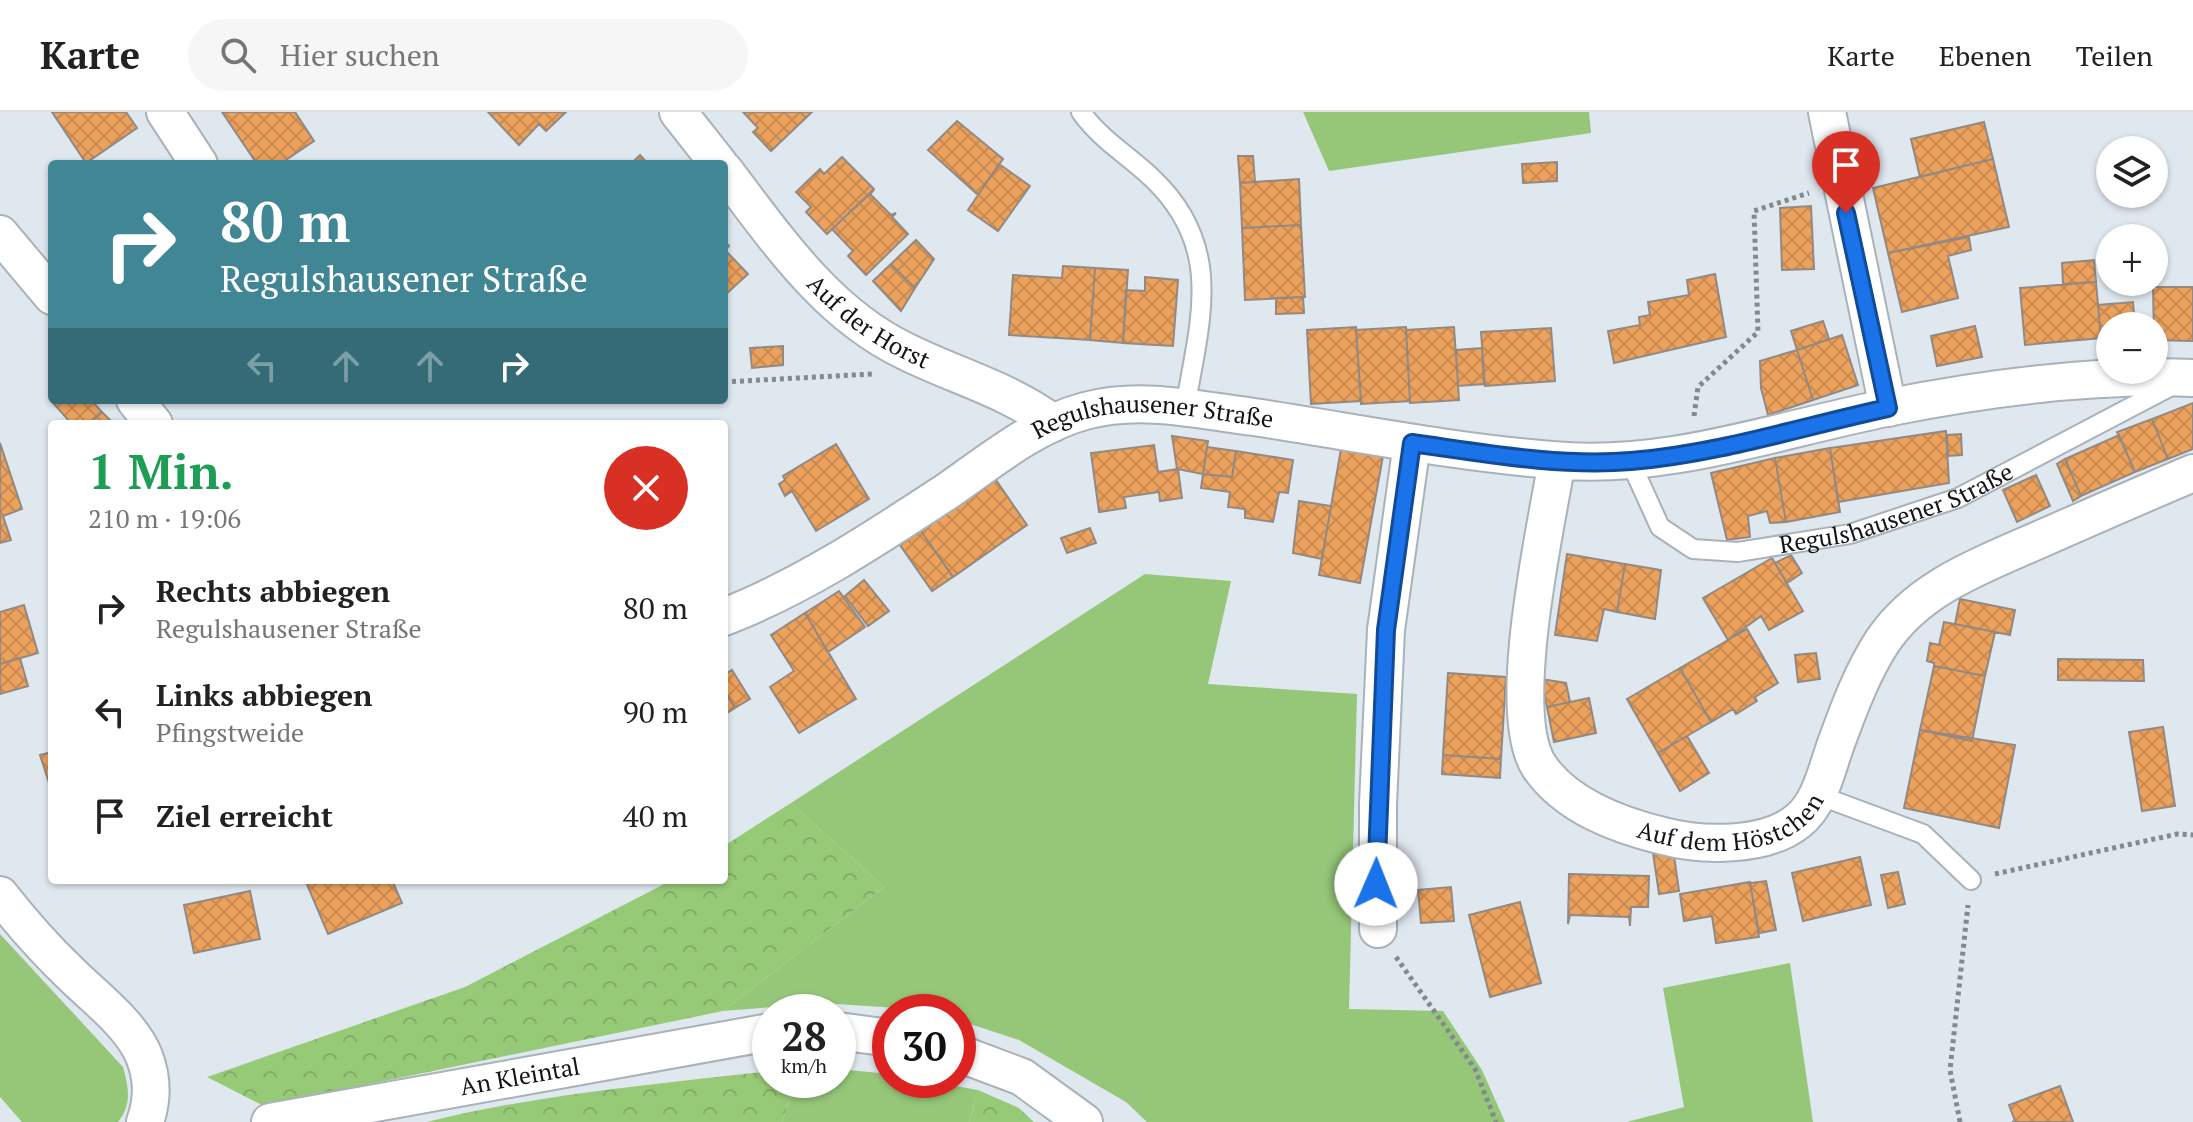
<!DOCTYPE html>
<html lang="de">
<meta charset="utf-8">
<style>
:root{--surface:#fff;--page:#f6f6f6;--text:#222;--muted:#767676;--line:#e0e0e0}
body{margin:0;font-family:"PT Serif",serif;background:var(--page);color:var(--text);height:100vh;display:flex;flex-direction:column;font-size:30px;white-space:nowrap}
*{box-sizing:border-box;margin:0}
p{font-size:26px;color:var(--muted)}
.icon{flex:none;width:44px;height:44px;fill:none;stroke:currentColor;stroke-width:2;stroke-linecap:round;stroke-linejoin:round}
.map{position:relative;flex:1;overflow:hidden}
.drawer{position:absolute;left:48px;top:308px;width:680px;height:464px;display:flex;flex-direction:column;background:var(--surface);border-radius:8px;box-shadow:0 2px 6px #0004}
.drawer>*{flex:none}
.banner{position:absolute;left:48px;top:48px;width:680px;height:244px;border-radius:8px;box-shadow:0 2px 6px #0004;background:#418694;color:#fff;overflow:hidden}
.fabs{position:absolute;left:2096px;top:24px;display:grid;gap:16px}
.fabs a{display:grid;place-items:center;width:72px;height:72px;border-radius:50%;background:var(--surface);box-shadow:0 2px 6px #0004;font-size:40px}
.speed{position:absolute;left:752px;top:882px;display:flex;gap:16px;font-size:40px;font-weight:700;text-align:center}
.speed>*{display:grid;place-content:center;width:104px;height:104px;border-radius:50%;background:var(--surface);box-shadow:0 2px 6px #0004;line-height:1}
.speed small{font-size:20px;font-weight:400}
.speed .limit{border:12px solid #d22;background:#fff;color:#111}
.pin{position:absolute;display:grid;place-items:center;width:68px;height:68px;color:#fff;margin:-82px -34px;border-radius:50% 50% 50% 0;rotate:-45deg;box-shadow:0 0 8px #0007}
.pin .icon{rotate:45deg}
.me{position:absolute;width:88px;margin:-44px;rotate:1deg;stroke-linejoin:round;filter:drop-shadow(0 0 6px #0008)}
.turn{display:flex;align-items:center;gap:28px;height:168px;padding:0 40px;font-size:36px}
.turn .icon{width:104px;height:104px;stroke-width:2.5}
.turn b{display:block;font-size:56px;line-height:68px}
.lanes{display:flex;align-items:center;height:76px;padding:0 40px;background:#0003;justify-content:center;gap:40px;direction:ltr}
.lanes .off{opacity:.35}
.round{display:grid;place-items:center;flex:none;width:84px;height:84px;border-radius:42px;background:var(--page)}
.overview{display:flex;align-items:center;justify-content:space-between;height:136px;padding:0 40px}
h1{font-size:48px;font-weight:600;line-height:60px;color:#1e9e55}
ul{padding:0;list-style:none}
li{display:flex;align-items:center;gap:24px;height:104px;padding:0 40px}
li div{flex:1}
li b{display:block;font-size:30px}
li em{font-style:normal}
header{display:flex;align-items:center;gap:48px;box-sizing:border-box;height:112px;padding:0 40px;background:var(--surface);border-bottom:2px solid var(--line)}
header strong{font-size:38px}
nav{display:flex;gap:44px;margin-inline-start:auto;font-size:28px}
.search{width:560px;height:72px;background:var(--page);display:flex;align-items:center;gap:20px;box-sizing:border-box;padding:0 28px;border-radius:44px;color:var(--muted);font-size:30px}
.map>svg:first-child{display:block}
.green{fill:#96c779}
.forest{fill:url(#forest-crowns)}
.building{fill:url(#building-cross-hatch);stroke:#928983;stroke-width:2}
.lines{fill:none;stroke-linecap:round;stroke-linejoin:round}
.service-casing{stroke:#a9b1b9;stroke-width:22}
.minor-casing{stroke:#a9b1b9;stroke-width:40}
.path{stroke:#83898e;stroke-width:5;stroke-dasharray:4 4;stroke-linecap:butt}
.service{stroke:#fff;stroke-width:18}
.minor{stroke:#fff;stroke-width:36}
.route-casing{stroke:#114b97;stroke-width:20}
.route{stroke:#1a73e8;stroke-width:14}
.labels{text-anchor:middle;stroke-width:6;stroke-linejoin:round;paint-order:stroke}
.street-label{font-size:24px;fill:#131619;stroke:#ecf4fd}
</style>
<header>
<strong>Karte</strong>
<div class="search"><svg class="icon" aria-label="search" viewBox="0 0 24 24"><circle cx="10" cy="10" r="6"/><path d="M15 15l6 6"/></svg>Hier suchen</div>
<nav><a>Karte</a><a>Ebenen</a><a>Teilen</a></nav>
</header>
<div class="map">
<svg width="2193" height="1010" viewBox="0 0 2193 1010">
<defs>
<pattern id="forest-crowns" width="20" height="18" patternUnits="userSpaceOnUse" patternTransform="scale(2)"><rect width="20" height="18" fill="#97ca77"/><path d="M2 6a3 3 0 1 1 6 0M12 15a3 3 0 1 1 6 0" fill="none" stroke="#81ad66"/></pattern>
<pattern id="building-cross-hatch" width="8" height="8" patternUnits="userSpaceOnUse" patternTransform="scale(2)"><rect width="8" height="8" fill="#eca15c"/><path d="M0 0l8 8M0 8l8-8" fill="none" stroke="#ca8a4f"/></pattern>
</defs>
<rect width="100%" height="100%" fill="#dfe7ef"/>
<path class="green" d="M1303,0H1589L1591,21L1329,59Z
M1145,462L1231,469L1208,572L1357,582L1349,897L1443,899L1482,958L1505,1010H1147L1126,990L1019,928L958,908V900L821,891L723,899L884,775L791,691Z
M0,822L123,955C129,977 132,992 118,1010H22L0,985Z
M1790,851L1813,1010H1627L1684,995L1663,876Z
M838,957L890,962V968H924L978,978L969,1010H782L796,968H838Z"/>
<path class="forest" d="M791,691L884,775L723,899L264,994L207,965L465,875L672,768H724V734Z
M770,959V968H796L782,1010H427C539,982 656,972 770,959Z
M978,978L1019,996L1034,1010H969Z"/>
<path class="building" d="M52,0H126L137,16L86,51Z
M222,0H295L314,29L280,52H257Z
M488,0H566L546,19L539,12L519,33Z
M743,0H812L771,39L753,20L758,16Z
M957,9L1003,47L978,83L928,38Z
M1984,10L1993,47L1920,65L1911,27Z
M640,43L648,52H631Z
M1238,44H1253L1255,70L1240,71Z
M842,45L874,77L827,122L806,100L811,95L796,80L820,57L824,62Z
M1993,47L2009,115L1888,141L1873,76Z
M1557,50V69L1523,71L1522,52Z
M999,52L1030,74L998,119L968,98Z
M1299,67L1301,113L1242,116L1240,71Z
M874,78L870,82L891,103L896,101L892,105L908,122L866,163L848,144L853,139L832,117Z
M1811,94L1814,157L1782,158L1780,96Z
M1301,113L1305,185L1245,188L1242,116Z
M1969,125L1971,138L1948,144L1958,186L1902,200L1888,141Z
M724,128L729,134L725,138L748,162L724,184Z
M916,128L934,147L915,176L891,152Z
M2094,148L2096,170L2063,172L2062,151Z
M891,152L915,176L901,199L873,169Z
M1063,154L1095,156L1090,228L1009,223L1013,163L1062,166Z
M1095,156L1128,158L1123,231L1090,228Z
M1715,162L1726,225L1614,251L1608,219L1640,213L1639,205L1650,203L1648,190L1689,183L1687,168Z
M1145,165L1178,168L1173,234L1123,231L1126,178L1145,179Z
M2096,170L2101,226L2025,233L2020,176Z
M2153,175H2193V229L2154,228Z
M1303,185L1304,201L1276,202V186Z
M2133,190L2135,214H2110V225L2101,226L2098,193Z
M1823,209L1829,227L1797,238L1791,219Z
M1975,214L1982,245L1937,254L1931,224Z
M1356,215L1361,289L1311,292L1307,218Z
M1406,215L1410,289L1361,292L1356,218Z
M1454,215L1459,288L1410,291L1406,218Z
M1551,216L1555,269L1485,274L1481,220Z
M1842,223L1858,273L1813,288L1797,238Z
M783,234V253L752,256L750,236Z
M1482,236L1484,272L1458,274L1456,238Z
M1797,238L1813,288L1768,303L1761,276L1760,249Z
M62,288H91L102,300L89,312H78L69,309L53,291Z
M2193,291V337L2168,347L2152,307Z
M102,300L114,312H89Z
M2152,307L2168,347L2135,360L2117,320Z
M1946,319L1949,371L1838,390L1830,336Z
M1961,322L1962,343L1948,344L1947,323Z
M2119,323L2135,360L2081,384L2065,347Z
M1172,324L1208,329L1203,362L1177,357Z
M0,331L22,397L3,404L11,428L0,431Z
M836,332L869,387L816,419L792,379L785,384L779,372L785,368L783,364Z
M1154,333L1158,360L1178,357L1182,386L1160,389L1159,380L1124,385L1126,396L1099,400L1091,341Z
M1207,335L1236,339L1232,365L1203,362Z
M1830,336L1840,400L1786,410L1775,346Z
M1341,337L1383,344L1360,471L1319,463Z
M1236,339L1293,348L1288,381L1279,380L1273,410L1245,406V397L1228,395L1230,380L1201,376L1203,362L1232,365Z
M1775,346L1786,410L1770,411L1767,399L1748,404L1750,425L1727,428L1711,361Z
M2065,347L2081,384L2073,389L2057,352Z
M2036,363L2050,394L2017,410L2003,378Z
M996,368L1027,413L953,465L921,419Z
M1299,389L1331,394L1322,447L1293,441Z
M1090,416L1096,431L1067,441L1061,426Z
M921,419L953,465L932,479L900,433Z
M1567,442L1625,452L1617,500L1604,497L1597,529L1555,523Z
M1791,443L1802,461L1787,471L1775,451Z
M1772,446L1803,499L1769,518L1761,504L1728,528L1703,486Z
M1625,452L1661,458L1655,507L1617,500Z
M864,468L889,499L868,514L845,484Z
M839,479L865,515L828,540L805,501Z
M1960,487L2015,498L2010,523L1955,512Z
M24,493L38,541L0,552V500Z
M805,501L856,587L799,621L770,575L794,559L771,523Z
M1944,510L1995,520L1985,564L1934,554V551L1927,549L1930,531L1939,533Z
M1747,517L1778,571L1755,585L1757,589L1736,602L1733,597L1711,610L1680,556Z
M1816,541L1820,567L1798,570L1795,543Z
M20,546L28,574L0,582V552Z
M2058,547L2143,548L2144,569L2058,568Z
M1934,554L1985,564L1972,629L1920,618Z
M1680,556L1711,610L1658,641L1627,587Z
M732,558L750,587L735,596L724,578V563Z
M1448,561L1506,565L1501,647L1443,643Z
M1541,567L1566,571L1570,590L1547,595Z
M724,578L735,596L724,603Z
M1589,586L1596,621L1554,630L1547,595Z
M2163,615L2175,694L2142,699L2129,620Z
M1920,618L2015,633L1999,716L1904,696Z
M1687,624L1709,661L1680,679L1658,641Z
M52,640V680L40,643Z
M1443,643L1501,647L1500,666L1442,662Z
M1653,741L1674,744L1679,779L1659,782Z
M1860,745L1871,793L1803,809L1792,761Z
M1898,760L1905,792L1888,796L1881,763Z
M1569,762L1649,764L1648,795H1631L1630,814L1629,805L1570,803L1568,812Z
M311,768H392L402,791L328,822L306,770Z
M1766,769L1776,818L1759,821L1750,771Z
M1750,770L1759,825L1716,831L1712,804L1684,809L1680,782Z
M1451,775L1454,809L1421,811L1418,778Z
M250,779L260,827L194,841L184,793Z
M1520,790L1541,871L1490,885L1469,803Z
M2060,974L2073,1010H2012L2015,1009L2009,993Z"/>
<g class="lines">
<g class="service-casing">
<g id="service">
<path d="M1081,0C1101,28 1128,43 1152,66C1225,135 1200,208 1185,296"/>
<path id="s1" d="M1630,349L1660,415L1693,437L1738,440L1850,422L1958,386L2175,272"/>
<path d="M1818,683L1923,722L1971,768"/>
</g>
</g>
<g class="minor-casing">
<g id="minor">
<path d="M165,0L199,52"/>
<path d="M678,0L719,52"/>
<path d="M1827,0L1888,296"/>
<path id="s2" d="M724,58C776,126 826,201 905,239C955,264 1007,277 1053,311"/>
<path d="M0,122L52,184"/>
<path d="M135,288L154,312"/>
<path id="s3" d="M1557,349C1546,415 1504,600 1539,654C1566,694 1618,713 1663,724C1701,734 1765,736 1798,709C1821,691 1827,655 1837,629C1849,596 1863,559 1882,530C1919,474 1985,452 2043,426C2093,404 2143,382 2193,361"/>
<path id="s4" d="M724,505C802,475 876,426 946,380C988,351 1035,312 1085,299C1141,284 1199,298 1254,305C1353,320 1452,340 1552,348C1666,359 1776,318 1886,296C1986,276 2091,262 2193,266"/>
<path d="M0,783C22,811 45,837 70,861C94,885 131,912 144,944C153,967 153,987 145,1010"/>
<path d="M1378,817V692L1386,518L1412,331"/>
<path d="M838,919L890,926"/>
<path d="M958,941L1022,965L1084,1010"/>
<path id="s5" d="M270,1010L770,920"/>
</g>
</g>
<path class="path" d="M724,270L872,262
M1694,304L1698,275L1758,220L1754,99L1809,81
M1995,762L2177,722L2193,723
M1396,845L1475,957L1496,1010
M1960,1010L1950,958L1968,793"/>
<use href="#service" class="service"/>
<use href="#minor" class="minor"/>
</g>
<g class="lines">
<g class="route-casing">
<path id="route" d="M1376,772L1386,518L1412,331C1484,341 1559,355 1631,349C1718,342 1804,314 1888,296L1846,101"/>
</g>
<use href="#route" class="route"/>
</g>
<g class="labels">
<g class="street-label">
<text dy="8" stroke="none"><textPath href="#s2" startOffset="212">Auf der Horst</textPath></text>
<text dy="8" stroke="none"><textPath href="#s4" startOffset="484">Regulshausener Straße</textPath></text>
<text dy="8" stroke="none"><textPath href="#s1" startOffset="322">Regulshausener Straße</textPath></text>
<text dy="8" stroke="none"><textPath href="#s3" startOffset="528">Auf dem Höstchen</textPath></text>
<text dy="8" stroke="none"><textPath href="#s5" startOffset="254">An Kleintal</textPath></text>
</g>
</g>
</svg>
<div class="fabs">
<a><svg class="icon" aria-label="layers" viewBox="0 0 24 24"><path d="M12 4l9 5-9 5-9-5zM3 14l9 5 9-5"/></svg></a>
<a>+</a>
<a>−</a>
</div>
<div class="speed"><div>28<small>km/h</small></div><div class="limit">30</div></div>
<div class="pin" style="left:1846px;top:101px;background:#d93025"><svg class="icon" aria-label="arrive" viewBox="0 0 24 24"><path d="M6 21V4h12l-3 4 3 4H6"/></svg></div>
<svg class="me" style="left:1376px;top:772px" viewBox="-20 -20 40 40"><circle r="19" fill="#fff"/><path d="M0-13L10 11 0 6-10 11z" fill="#1a73e8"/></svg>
<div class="banner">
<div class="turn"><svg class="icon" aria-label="right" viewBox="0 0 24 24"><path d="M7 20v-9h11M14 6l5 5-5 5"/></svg><div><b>80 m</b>Regulshausener Straße</div></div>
<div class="lanes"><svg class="icon off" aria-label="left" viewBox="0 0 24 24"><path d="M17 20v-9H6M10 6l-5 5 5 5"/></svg><svg class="icon off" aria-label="ahead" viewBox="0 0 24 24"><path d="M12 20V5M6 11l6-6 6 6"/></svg><svg class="icon off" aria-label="ahead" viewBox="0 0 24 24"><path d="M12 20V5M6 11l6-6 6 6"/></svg><svg class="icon" aria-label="right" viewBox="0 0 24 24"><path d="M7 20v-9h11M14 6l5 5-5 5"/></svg></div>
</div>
<section class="drawer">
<div class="overview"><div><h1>1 Min.</h1><p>210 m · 19:06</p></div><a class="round" style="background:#d93025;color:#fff"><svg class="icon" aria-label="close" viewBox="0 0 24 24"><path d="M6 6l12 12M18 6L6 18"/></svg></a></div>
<ul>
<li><svg class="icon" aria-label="right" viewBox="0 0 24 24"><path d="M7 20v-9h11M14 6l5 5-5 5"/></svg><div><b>Rechts abbiegen</b><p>Regulshausener Straße</p></div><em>80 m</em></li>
<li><svg class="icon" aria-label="left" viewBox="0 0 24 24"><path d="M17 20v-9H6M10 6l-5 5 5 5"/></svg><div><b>Links abbiegen</b><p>Pfingstweide</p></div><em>90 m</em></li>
<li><svg class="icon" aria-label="arrive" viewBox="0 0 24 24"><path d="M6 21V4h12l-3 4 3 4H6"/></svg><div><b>Ziel erreicht</b></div><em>40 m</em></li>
</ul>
</section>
</div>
